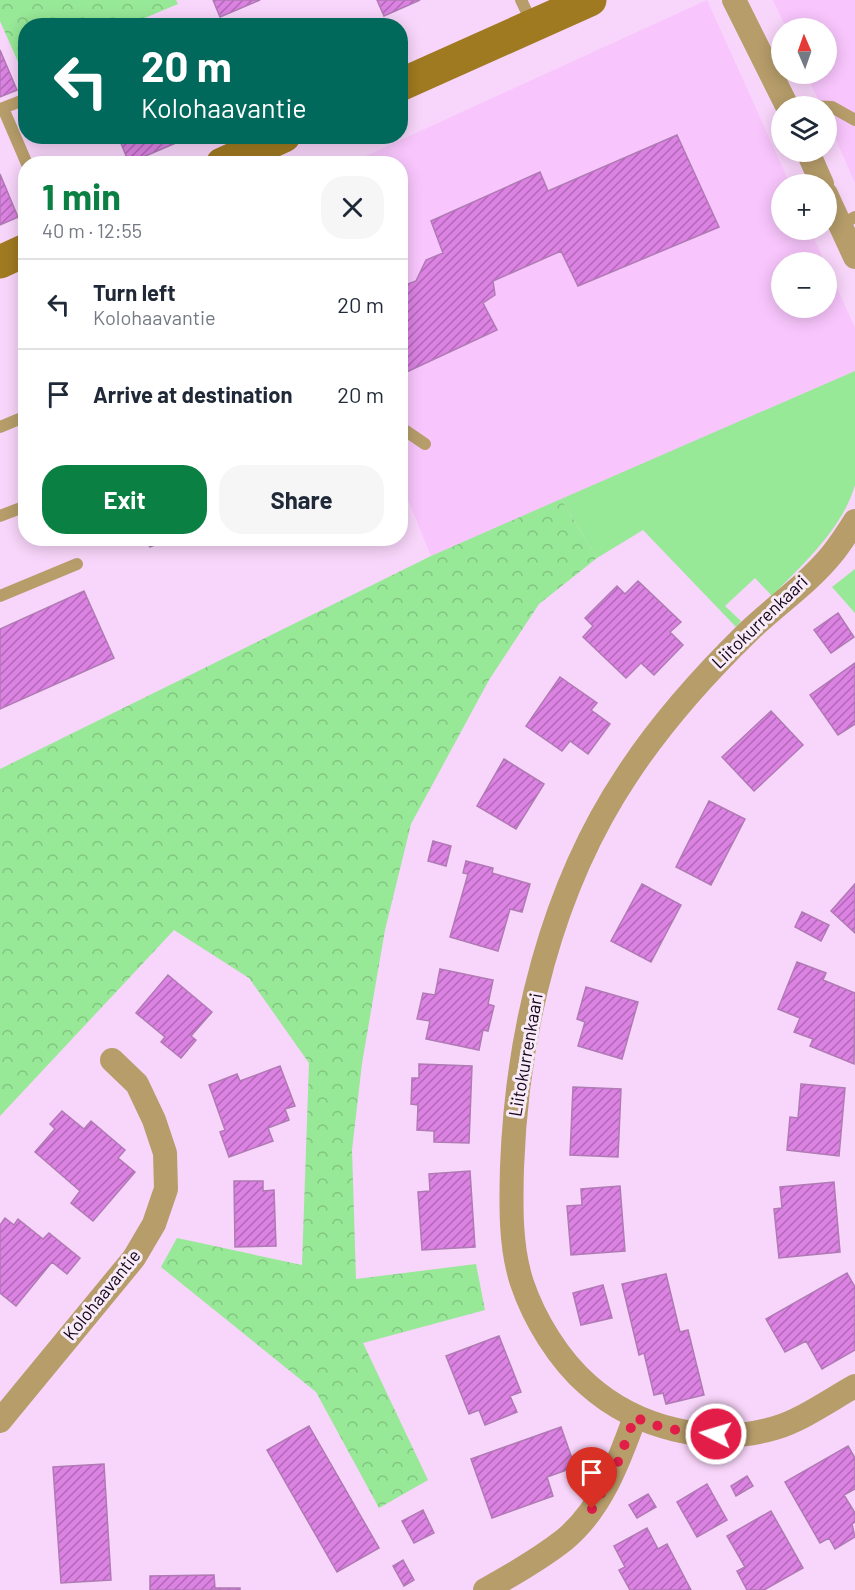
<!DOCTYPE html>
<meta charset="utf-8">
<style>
:root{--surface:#fff;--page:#f6f6f7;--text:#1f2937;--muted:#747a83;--line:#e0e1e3;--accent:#0b8043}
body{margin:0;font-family:Barlow,sans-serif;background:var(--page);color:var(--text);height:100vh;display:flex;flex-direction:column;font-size:22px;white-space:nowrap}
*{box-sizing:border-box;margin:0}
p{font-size:20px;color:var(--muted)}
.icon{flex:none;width:33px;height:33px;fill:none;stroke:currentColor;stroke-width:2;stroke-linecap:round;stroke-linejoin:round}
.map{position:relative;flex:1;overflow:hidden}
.sheet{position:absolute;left:18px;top:156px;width:390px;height:390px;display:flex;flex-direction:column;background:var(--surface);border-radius:24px;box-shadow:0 3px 15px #0003}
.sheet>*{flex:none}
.hud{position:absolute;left:18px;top:18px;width:390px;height:126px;border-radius:24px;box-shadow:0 3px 15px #0003;background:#00695c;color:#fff;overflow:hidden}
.needle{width:39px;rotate:358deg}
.fabs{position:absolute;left:771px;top:18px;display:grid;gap:12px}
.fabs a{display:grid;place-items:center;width:66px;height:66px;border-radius:50%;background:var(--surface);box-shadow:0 3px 15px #0003;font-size:30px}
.pin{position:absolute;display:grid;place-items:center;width:51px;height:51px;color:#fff;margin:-62px -26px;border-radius:50% 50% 50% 0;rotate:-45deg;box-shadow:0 0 6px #0007}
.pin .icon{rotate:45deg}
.me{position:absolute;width:66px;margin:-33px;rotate:275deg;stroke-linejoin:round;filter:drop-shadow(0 0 4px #0008)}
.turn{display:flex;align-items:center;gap:21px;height:126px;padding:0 24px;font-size:27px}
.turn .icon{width:78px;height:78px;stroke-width:2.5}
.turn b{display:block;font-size:42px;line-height:51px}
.round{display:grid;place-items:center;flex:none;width:63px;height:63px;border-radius:24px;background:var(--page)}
.overview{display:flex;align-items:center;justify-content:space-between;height:102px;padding:0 24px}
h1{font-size:36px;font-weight:700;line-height:45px;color:var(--accent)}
.button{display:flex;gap:12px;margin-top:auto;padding:12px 24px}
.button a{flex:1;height:69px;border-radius:24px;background:var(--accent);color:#fff;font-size:24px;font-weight:700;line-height:69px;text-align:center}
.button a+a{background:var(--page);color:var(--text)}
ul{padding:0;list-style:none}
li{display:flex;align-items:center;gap:18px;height:90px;padding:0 24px;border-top:2px solid var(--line)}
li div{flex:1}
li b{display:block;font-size:22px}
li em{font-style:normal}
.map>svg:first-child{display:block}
.built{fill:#f8c5fc}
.green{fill:#97e897}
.forest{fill:url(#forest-crowns)}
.building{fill:url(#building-hatch);stroke:#b07ab4;stroke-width:1.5}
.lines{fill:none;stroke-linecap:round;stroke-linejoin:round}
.service{stroke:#b69d6a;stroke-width:12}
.minor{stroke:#b69d6a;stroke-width:24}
.secondary{stroke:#9f7a21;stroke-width:33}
.route{stroke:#e11d48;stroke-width:10;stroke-dasharray:0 18}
.labels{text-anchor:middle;stroke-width:6;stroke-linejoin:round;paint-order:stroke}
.street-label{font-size:18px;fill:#160317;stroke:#f7ebf8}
</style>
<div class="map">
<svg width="855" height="1590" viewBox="0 0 855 1590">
<defs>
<pattern id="forest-crowns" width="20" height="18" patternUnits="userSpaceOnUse" patternTransform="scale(1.5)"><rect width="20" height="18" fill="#97e897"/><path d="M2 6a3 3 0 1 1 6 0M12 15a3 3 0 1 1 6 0" fill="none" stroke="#81c581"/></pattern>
<pattern id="building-hatch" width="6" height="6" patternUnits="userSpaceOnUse" patternTransform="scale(1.5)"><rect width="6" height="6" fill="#db82e2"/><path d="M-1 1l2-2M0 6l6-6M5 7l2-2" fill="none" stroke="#b168b6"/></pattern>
</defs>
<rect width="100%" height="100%" fill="#f8d5fa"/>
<path class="built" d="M707,0L790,184H782V230H810L825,262H782V308H826L827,265L855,328V371L431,556L401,483L400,164H348Z
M773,0H855V183L827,119L826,106H821L806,74H826V28H786Z"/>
<path class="green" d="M855,371V485C842,529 804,563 772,596L755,578L725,606L741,621L736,627L643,530L597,558L561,499Z
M855,569V613L832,587Z"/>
<path class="forest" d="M0,0H176L178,4L128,25L26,26L25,69L22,71L0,21Z
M561,499L597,558L539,604L489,680L411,824L385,930L362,1063L352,1150L356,1279L476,1264L485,1310L363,1343L428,1480L379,1508L316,1392L161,1267L177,1238L302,1265L309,1063L249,978L174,930L0,1116V769L431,556Z"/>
<path class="building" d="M213,0H260L220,17Z
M377,0H420L384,16Z
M0,50L17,90L0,97Z
M677,135L719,227L578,286L561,251L493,281L495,295L483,303L497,330L400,375V287L416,281L426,260L443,253L431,221L540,172L548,191Z
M118,136H190V137L129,163Z
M0,174L18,217L0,225Z
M146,538H171L150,547Z
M638,581L681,622L670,632L683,645L654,675L641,663L626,678L583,637L593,626L585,618L617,586L625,594Z
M84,591L114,658L0,709V629Z
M838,613L854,637L831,653L814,630Z
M855,663V724L838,735L810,695Z
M560,677L597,703L591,710L610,724L588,754L570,741L562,751L526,726Z
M771,711L803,745L754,791L722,757Z
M504,759L544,784L516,829L477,806Z
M709,801L745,819L711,885L676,867Z
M433,841L451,846L446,866L428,861Z
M466,861L493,868L492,873L530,884L522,912L510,909L498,951L450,937L468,874L463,873Z
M642,884L681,905L651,962L611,941Z
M855,884V933L831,911Z
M802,912L829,925L821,941L795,927Z
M797,962L826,973L823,980L855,993L854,1064L810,1046L813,1039L794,1032L800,1018L778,1009Z
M440,969L493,980L488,1004L494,1006L488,1031L483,1030L479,1050L426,1039L430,1021L417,1019L423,993L435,995Z
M168,975L212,1012L191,1036L196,1040L181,1058L161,1042L165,1037L136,1013Z
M586,987L638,1002L622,1059L578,1046L585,1022L577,1019Z
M419,1064L472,1066L469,1143L434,1142V1131L417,1130L418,1105L411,1104L412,1078H419Z
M280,1066L295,1106L285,1109L289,1120L268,1128L273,1141L229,1157L220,1132L225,1130L209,1085L237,1074L240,1081Z
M801,1084L845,1088L839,1156L787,1150L790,1117L798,1118Z
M573,1087L621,1089L618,1157L570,1155Z
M62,1111L84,1129L91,1121L125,1150L118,1158L135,1172L93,1221L71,1203L80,1191L35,1152L55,1129L50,1124Z
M470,1171L475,1247L422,1250L418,1192L430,1191L429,1174Z
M234,1181H263V1191L274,1190L276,1246L235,1247Z
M834,1182L840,1252L779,1258L774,1209L782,1208L780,1187Z
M620,1186L625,1251L571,1255L567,1206L582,1205L581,1189Z
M5,1218L14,1225L18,1219L43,1239L49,1233L80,1258L67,1274L52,1262L16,1306L0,1293V1225Z
M847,1273L855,1287V1350L822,1369L806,1341L785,1352L766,1319Z
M666,1274L680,1332L688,1330L704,1395L666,1404L663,1393L654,1395L644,1353L639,1355L622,1284Z
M603,1285L612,1318L581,1325L573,1293Z
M499,1336L521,1392L510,1396L517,1412L485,1425L479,1410L469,1414L446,1356Z
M309,1426L379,1548L337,1572L267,1450Z
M561,1427L575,1467L547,1477L553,1496L492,1518L471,1459Z
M848,1446L855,1458V1489L844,1495L855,1513V1522L852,1524L855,1537L835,1549L829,1538L820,1543L785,1482Z
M104,1464L111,1580L61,1583L53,1467Z
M747,1476L753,1486L736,1496L731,1486Z
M707,1484L727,1520L697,1537L677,1502Z
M648,1494L656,1507L637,1518L629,1505Z
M423,1510L434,1533L414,1543L402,1521Z
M771,1511L803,1568L764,1590H747L737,1571L745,1567L727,1536Z
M647,1528L658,1549L667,1544L691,1590H630L619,1570L625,1567L614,1546Z
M403,1560L414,1580L404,1586L393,1566Z
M214,1575L215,1588H240V1590H150V1576Z"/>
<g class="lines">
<path class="service" d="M521,0L533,25
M26,99L3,108L27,164
M807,106L832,107L855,120
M840,225L855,217
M0,427L24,417
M400,427L425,444
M0,516L26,506
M0,596L77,564"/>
<path class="minor" d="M734,0L787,106
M808,152L822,184
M826,194L855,257
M855,521C848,532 841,543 833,553C809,583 775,606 748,632C703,676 661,723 627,775C551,889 517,1032 512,1167C511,1205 510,1247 522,1283C534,1319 559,1360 588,1385C636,1428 711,1447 775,1428C802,1420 830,1400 855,1386
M0,1421L134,1258L154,1224L166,1189L165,1153L154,1120L137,1084L112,1060
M485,1590C512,1575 540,1559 564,1540C601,1510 619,1461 635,1417"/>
<path class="secondary" d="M400,85L590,0
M222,164L284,136
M0,262L26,250"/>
</g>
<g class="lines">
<path class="route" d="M592,1509L616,1467L635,1417C658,1429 689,1433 716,1434"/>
</g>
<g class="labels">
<g class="street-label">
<text transform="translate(760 622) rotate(-44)" y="6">Liitokurrenkaari</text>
<text transform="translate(526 1055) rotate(-80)" y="6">Liitokurrenkaari</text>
<text transform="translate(102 1295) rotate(-51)" y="6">Kolohaavantie</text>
</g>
</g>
</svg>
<div class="fabs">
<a><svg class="needle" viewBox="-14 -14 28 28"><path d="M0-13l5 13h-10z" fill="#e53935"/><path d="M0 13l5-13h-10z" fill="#747a83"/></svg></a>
<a><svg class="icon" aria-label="layers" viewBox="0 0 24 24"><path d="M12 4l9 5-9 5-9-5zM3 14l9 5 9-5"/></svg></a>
<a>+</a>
<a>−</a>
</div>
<div class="pin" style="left:592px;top:1509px;background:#d93025"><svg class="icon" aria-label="arrive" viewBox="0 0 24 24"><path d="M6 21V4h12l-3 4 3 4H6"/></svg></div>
<svg class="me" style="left:716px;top:1434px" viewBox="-20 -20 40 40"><circle r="17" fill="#e11d48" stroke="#fff" stroke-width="3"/><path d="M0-11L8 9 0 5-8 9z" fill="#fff"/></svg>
<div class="hud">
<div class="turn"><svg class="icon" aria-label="left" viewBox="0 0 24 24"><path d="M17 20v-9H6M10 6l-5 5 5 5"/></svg><div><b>20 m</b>Kolohaavantie</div></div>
</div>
<section class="sheet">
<div class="overview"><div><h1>1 min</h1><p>40 m · 12:55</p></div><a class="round"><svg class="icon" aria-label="close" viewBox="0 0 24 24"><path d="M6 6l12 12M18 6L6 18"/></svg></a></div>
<ul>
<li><svg class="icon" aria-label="left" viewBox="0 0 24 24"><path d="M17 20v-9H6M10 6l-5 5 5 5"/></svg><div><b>Turn left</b><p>Kolohaavantie</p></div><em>20 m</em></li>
<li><svg class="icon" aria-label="arrive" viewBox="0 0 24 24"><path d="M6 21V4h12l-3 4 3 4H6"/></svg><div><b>Arrive at destination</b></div><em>20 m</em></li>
</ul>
<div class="button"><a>Exit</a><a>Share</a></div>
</section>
</div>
